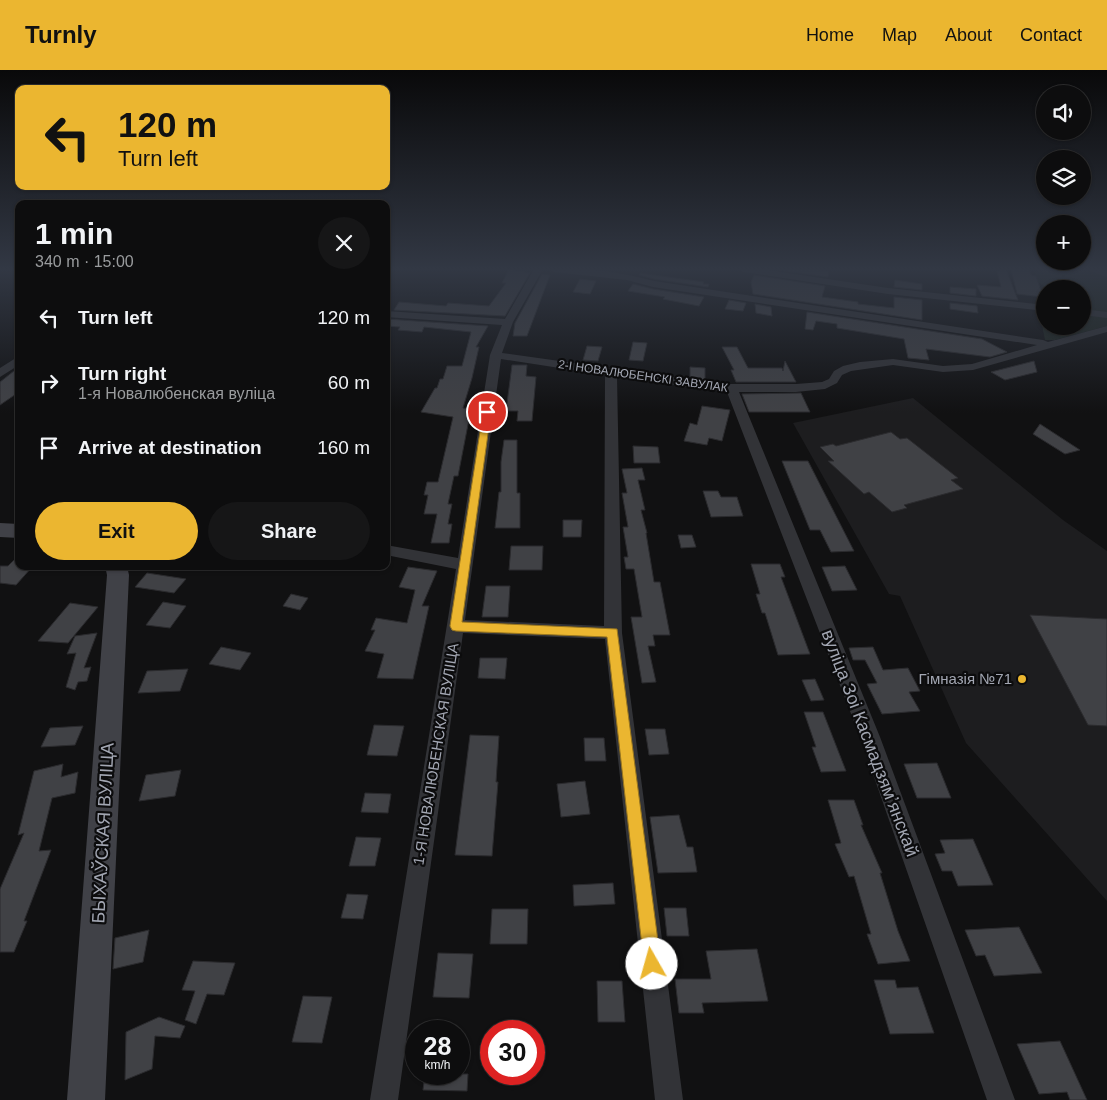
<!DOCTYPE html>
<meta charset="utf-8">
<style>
:root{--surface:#0d0d0e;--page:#161617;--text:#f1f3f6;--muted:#9a9c9e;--line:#2d2d2e;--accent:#ebb630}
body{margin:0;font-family:Helvetica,sans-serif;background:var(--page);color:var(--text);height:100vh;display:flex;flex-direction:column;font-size:19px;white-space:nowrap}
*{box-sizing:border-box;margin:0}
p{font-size:16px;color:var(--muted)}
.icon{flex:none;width:28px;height:28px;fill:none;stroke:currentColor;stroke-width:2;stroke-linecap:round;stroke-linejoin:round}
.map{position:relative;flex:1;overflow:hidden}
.side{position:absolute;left:15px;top:130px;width:375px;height:370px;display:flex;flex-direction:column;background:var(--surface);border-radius:10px;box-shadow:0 1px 4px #0004,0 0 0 1px var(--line)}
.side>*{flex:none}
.guide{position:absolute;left:15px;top:15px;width:375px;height:105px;border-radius:10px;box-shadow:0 1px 4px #0004,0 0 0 1px var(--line);background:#ebb630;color:#111;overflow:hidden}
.controls{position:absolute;left:1036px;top:15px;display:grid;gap:10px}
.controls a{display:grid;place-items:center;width:55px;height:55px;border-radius:50%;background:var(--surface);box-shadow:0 1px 4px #0004,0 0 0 1px var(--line);font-size:25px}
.speed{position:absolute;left:405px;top:950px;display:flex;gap:10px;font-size:25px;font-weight:700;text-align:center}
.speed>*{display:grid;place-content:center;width:65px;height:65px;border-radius:50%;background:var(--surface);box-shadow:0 1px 4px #0004,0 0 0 1px var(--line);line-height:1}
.speed small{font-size:12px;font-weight:400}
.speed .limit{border:8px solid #d22;background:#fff;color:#111}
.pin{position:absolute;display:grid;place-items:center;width:42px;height:42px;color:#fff;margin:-21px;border:2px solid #fff;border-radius:50%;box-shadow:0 1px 5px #0007}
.me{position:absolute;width:55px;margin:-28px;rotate:353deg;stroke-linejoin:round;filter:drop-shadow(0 0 4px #0008)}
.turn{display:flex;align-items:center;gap:18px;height:105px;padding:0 20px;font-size:22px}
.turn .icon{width:65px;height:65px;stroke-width:2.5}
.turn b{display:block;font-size:35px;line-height:42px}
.round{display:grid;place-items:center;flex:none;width:52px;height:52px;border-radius:26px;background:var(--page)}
.head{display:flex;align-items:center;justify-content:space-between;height:85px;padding:0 20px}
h1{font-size:30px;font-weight:600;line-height:38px}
.action{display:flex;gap:10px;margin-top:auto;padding:10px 20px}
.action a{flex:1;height:58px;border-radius:30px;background:var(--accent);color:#111;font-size:20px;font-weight:600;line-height:58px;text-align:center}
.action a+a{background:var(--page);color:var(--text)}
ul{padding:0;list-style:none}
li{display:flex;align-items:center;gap:15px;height:65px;padding:0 20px}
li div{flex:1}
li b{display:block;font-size:19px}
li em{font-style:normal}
header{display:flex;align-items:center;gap:30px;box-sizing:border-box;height:70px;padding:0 25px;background:var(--accent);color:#111}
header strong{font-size:24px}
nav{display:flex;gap:28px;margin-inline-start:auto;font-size:18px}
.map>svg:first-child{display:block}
.built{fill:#1d1d1f}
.green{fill:#1d251e}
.building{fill:#404145;stroke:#2b2b2e}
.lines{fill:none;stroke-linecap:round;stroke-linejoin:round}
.street{fill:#323337;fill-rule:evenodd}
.secondary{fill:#404147;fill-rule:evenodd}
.route{fill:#ebb630;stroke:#99761f}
.poi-dot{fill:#ebb630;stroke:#0c0c0d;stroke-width:2}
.labels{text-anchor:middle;stroke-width:4.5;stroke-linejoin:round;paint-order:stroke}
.far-street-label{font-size:12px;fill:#a3a7b3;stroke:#0c0c0d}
.poi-label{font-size:15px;fill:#a3a7b3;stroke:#0c0c0d;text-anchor:end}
.street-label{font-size:15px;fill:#a3a7b3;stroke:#0c0c0d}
.near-street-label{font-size:18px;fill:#a3a7b3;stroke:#0c0c0d}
</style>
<header>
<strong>Turnly</strong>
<nav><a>Home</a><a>Map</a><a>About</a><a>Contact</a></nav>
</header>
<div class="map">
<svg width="1107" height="1030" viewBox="0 0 1107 1030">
<rect width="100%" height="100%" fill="#111112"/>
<path class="built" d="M913,328L1063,450L1107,481V831L966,673L900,526L889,524L793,353Z"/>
<path class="green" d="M1035,199H1083L1107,206V243L1083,240L1082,219H1048L1037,211Z
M1039,240L1045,241V256H1082L1083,245L1107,247V256L1055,270H1045Z"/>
<path class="building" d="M509,199L530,203L505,246L394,240L399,232L446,236L448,233L489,236L506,213H502Z
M772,199H812L829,201L828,207Z
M1006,199L1018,230L982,226L977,215L1001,217L997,201Z
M1011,199H1029L1031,205L1036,206L1043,227L1017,224Z
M640,203L704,212L703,214H709L708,217L654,209L639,205Z
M542,204L550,205L527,266H513L515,253Z
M754,205L825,216L822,227L858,232V234L894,238V227L922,230V250L753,224L751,212Z
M580,209L596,211L590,224L573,222Z
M895,210L922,214V220L894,217Z
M633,214L653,219L704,227L699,236L663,229L665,227L628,221Z
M950,217L976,219V226L950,223Z
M729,230L746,233L743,241L725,239Z
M950,233L977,236L978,243L950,239Z
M755,234L771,237L772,246L756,243Z
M807,242L982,269L1007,282L990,287L926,279L929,290L908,288L904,269L837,258V254L816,251L813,260L805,259Z
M386,249L488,256L476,277H479L472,308L463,338L471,339L458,406H454L448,434H452L448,454H452L449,473H431L437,444H424L428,425H424L427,412H438L453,347L421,342L435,318H437L440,309H443L447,296H462L471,262L424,257L422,262L398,260L400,257L386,256Z
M633,272L647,273L643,291L629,290Z
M587,276L602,277L598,291L583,290Z
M722,277H737L748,298H782L783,301L785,291L796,312H736L731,300H734Z
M1034,291L1037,302L1005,310L991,302Z
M512,295H527L526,306L536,307L532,351H517L518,341H506Z
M19,297V322L0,335V312Z
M690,297L705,298V310L690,307Z
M801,323L810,342H749L742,324Z
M702,336L730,340L722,371L709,368L707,375L684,371L690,353L697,355Z
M1040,354L1080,380L1065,384L1033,364Z
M891,362L900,369L907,368L958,408L951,410L963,419L904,435L907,438L892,442L869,422L864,424L828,391H834L820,377L833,374L836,376Z
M504,370H517V423H520V458H495L499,422H501V392Z
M633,376L658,377L660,393H634Z
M782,391H808L854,481L831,482L820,460H810Z
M642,398L645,410H638L645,440H641L647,463H646L654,512H660L670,565H653L655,576H648L656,612L642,613L631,547H642L634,499H626L624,487H628L623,457H628L622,423H627L622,399Z
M703,421H718L721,427H737L743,446L711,447Z
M563,450H582L581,467H563Z
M678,465H692L696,477L681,478Z
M511,476H543L542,500H509Z
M19,485V496H33L16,515L0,513V496H8Z
M751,494H780L785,507H781L810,584L778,585L765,543H762L756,524H760Z
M845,496L857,520L832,521L822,497Z
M408,497L437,501L422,536H429L413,609L377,608L384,584L365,581L375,560H371L376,548L407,553L415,520L399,517Z
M147,503L186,509L174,523L135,517Z
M486,516H510L508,547H482Z
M291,524L308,528L300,540L283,536Z
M163,532L186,536L170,558L146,555Z
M70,533L98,537L68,573L38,571Z
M1030,545L1107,549V656L1088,655Z
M97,563L84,598L91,597L87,611L78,612L75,620L66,617L76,583L67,584L75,566Z
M221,577L251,583L240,600L209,594Z
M873,577L883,600L908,598L920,621L909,622L920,641L882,644L867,614L877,613L865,590H853L849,578Z
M480,588H507L505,609L478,608Z
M188,599L180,621L138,623L147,601Z
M815,609L824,630L811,631L802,610Z
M804,642H823L846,701L821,702L812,677H816Z
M374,655L404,656L397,686L367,685Z
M83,656L75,675L41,677L50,658Z
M645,659H665L669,684L649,685Z
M470,665L499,666L496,712H498L492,786L455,785Z
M584,668H604L606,691H585Z
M937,693L951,728H917L904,694Z
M63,694L61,707L78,702L75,723L52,728L39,781L51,780L24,851H27L14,882H0V819L24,763L18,765L34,701Z
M181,700L175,726L139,731L146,705Z
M585,711L590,744L561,747L557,714Z
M365,723L391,724L388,743L361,742Z
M828,730H854L863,755H861L882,803H880L898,861L910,891L878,894L867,864H871L854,806L849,807L835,774L841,773Z
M679,745L687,777H693L697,802L658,803L650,747Z
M356,767L381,768L375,796H349Z
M973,769L993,815L958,816L952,801H942L935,784L945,783L940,770Z
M613,813L615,834L574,836L573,815Z
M347,824L368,825L363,849L341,848Z
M664,838H686L689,866H667Z
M492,839H528L527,874H490Z
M1019,857L1042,903L994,906L985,885L976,886L965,860Z
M149,860L143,892L113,899L115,868Z
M757,879L768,931L702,933L704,943H679L675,909H711L706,881Z
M438,883L473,884L469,928L433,927Z
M193,891L235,893L224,925L207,924L196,954L185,950L195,921L182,920Z
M874,910H895L897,918L918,917L934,963L890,964Z
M597,911H622L625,952H598Z
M303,926L332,927L322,973L292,972Z
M159,947L185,956L180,968L155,966L152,999L125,1010L126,962Z
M1060,971L1087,1030H1070L1067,1022L1039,1024L1017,974Z
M425,1004H468L467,1021L423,1020Z"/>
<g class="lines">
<path class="street" d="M534,199H543L513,252L502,283L723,314H796L822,312L829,309L834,301L843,296L860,292L893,289L943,296L972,294L1037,275L653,217L627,210L554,202L549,199C584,197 620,202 654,211L1043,270L1048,272L1107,256V262L973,300L943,302L893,295L851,301L842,305L837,313L825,319L796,322H739L880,667L1015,1030H987L860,667L727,322L617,307L622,563L683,1030H655L605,569L463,563L398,1030H370L456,499L386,485V475L458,488L490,285L502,255L386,247V241L505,249ZM501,289L605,305L604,556L465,550Z
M739,199H761L888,218L1045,235V241L888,224L744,202Z
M1085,199H1099L1107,201V207Z
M1082,239L1107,242V248L1082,245Z
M19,286V295L0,307V298Z"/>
<path class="secondary" d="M0,453L19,454V468L0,467Z
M105,496H127L129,505L105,1030H67L107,505Z"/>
</g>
<linearGradient id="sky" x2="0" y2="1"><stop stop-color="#09090a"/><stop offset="0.58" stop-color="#323844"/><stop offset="1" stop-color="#323844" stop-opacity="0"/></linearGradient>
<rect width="1107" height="343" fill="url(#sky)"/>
<path class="route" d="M487,339L491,342L462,552L617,559L661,894L658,900L652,902L646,900L644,894L607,567L456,561L452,560L450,556L483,342Z"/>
<circle class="poi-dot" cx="1022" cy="609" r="5"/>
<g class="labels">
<g class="far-street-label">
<text transform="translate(643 306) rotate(8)" y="4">2-І НОВАЛЮБЕНСКІ ЗАВУЛАК</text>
</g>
<g class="poi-label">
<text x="1012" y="614">Гімназія №71</text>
</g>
<g class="street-label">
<text transform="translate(436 684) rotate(-81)" y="5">1-Я НОВАЛЮБЕНСКАЯ ВУЛІЦА</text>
</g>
<g class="near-street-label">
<text transform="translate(870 673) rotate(69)" y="6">вуліца Зоі Касмадзямʼянскай</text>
<text transform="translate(103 763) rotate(-87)" y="6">БЫХАЎСКАЯ ВУЛІЦА</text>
</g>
</g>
</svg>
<div class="controls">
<a><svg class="icon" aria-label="sound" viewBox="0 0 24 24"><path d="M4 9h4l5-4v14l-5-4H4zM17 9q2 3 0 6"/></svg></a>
<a><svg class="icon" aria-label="layers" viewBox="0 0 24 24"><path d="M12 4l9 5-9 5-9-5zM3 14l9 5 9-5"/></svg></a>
<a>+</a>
<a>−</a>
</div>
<div class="speed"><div>28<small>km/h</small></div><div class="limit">30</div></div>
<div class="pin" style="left:487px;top:342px;background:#d93025"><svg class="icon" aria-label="arrive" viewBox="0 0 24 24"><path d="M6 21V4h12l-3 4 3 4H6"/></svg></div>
<svg class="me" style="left:652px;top:894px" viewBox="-20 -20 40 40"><circle r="19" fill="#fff"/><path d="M0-13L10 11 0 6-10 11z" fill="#ebb630"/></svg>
<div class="guide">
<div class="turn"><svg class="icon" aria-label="left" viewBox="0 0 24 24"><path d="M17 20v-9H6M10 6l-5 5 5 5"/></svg><div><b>120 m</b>Turn left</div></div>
</div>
<section class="side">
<div class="head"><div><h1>1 min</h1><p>340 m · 15:00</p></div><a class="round"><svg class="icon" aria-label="close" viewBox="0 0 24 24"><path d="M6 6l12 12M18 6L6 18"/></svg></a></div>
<ul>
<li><svg class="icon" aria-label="left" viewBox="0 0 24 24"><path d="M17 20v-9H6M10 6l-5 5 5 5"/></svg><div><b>Turn left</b></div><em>120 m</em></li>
<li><svg class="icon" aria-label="right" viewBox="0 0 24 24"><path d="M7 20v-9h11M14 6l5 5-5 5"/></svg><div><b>Turn right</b><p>1-я Новалюбенская вуліца</p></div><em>60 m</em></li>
<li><svg class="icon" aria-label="arrive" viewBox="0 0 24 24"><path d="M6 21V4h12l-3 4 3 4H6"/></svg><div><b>Arrive at destination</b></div><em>160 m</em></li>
</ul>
<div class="action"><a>Exit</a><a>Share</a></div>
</section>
</div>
